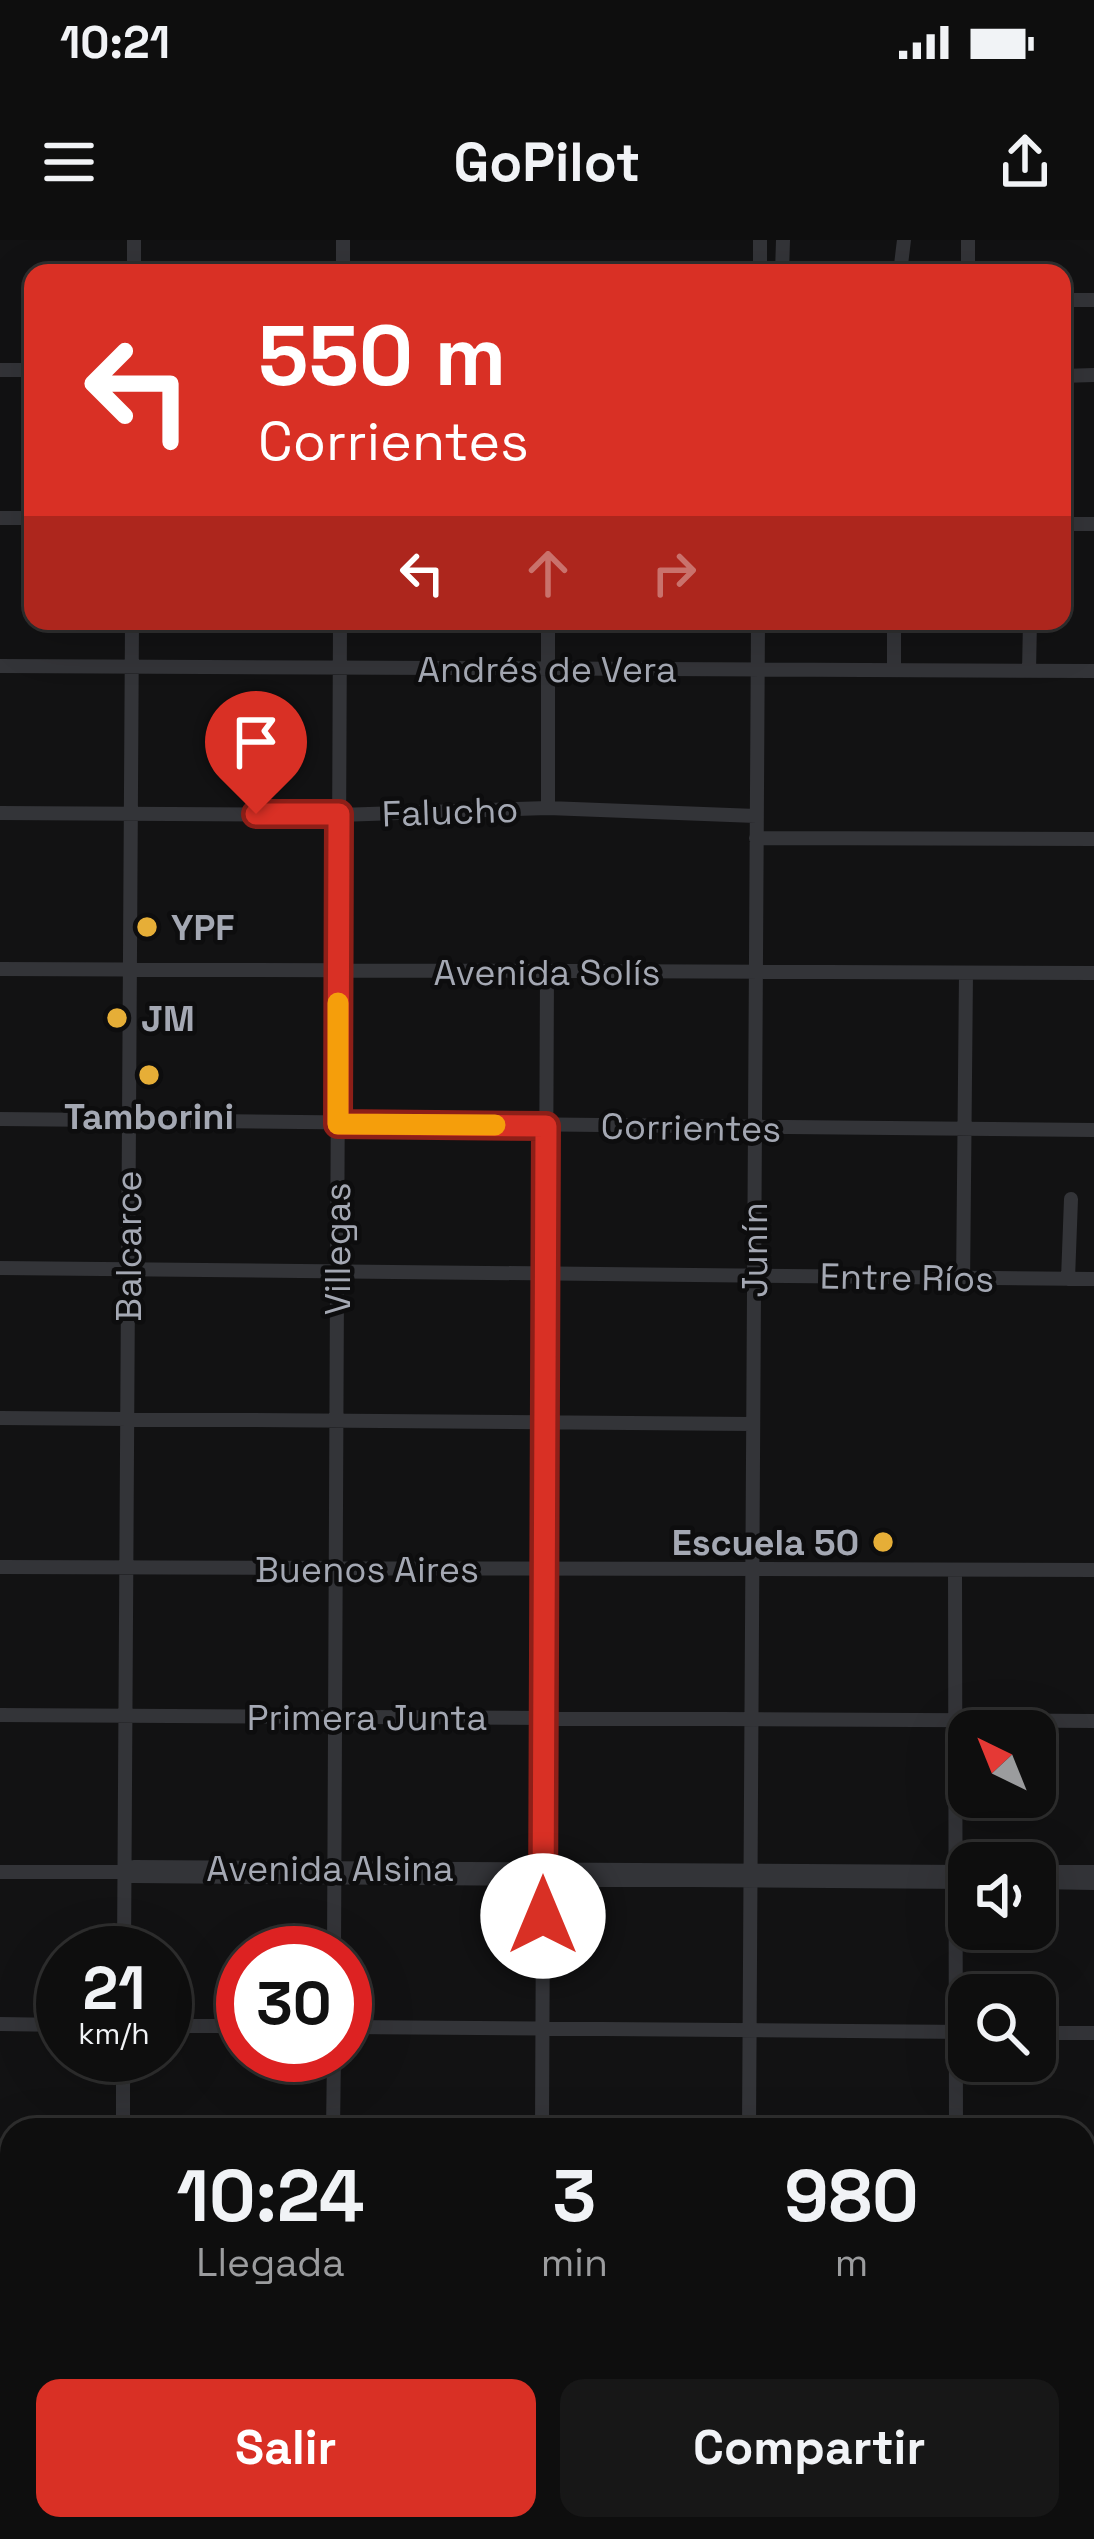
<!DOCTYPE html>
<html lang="es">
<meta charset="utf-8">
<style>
:root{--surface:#0e0e0e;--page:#171717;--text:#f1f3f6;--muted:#9b9c9e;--line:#2e2e2e;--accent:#d93025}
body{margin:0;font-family:"Space Grotesk",sans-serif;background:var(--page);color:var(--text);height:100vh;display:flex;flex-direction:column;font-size:45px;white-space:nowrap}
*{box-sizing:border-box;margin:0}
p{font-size:39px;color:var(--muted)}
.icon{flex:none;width:66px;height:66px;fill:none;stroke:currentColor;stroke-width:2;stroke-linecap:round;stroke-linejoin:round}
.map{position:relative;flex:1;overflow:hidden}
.details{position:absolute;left:0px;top:1878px;width:1095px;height:423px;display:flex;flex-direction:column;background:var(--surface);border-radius:36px 36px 0 0;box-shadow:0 12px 48px #0002,0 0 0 3px var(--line)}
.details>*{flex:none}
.top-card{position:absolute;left:24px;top:24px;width:1047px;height:366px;border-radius:24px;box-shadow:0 12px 48px #0002,0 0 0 3px var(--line);background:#d93025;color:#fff;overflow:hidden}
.needle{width:78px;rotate:317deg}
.tools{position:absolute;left:948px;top:1470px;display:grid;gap:24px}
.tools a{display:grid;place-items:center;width:108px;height:108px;border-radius:24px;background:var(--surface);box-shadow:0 12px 48px #0002,0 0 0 3px var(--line);font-size:60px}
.speed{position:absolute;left:36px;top:1686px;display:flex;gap:24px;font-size:60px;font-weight:700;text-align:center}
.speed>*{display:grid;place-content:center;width:156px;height:156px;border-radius:50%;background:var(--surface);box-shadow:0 12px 48px #0002,0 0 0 3px var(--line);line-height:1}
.speed small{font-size:30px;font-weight:400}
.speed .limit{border:18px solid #d22;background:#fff;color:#111}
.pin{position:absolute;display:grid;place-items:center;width:102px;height:102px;color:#fff;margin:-123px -51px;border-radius:50% 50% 50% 0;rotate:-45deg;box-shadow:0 0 12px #0007}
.pin .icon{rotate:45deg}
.me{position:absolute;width:132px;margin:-66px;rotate:0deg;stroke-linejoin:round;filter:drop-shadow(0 0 9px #0008)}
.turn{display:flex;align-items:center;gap:42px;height:252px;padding:0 36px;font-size:54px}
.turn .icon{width:156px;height:156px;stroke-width:2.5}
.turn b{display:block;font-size:84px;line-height:102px}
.lanes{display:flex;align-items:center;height:114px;padding:0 36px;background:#0003;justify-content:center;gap:60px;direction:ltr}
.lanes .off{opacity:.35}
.eta{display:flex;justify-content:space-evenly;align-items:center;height:204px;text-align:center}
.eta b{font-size:72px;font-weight:700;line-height:84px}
.primary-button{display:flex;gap:24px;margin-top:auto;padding:24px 36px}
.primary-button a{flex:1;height:138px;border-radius:24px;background:var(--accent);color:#fff;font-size:48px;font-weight:700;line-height:138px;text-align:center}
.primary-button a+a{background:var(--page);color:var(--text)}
.status{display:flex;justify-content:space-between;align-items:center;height:84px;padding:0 60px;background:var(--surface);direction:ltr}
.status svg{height:33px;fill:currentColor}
header{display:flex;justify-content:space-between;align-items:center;height:156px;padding:0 36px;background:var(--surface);font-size:54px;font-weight:700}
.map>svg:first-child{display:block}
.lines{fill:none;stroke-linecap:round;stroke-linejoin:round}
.minor{stroke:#333438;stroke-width:14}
.route-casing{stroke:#8d1f18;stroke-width:30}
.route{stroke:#d93025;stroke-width:21}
.slow{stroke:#f59e0b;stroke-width:21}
.poi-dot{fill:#e6ae37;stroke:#0d0d0e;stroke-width:4.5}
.labels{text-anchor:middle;stroke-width:9;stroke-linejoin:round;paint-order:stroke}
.street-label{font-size:36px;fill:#a4a8b3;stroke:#0d0d0e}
.poi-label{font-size:36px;font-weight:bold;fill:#a4a8b3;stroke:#0d0d0e;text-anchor:start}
</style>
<div class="status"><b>10:21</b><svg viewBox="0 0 49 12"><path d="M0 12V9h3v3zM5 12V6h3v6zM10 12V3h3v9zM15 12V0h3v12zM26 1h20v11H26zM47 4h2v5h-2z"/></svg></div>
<header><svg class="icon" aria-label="menu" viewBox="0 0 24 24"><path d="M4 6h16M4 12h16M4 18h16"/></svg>GoPilot<svg class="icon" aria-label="share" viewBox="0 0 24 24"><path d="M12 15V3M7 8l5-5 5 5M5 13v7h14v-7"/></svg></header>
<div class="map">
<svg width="1094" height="2299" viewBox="0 0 1094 2299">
<rect width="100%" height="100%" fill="#121213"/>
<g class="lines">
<path class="minor" d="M134,33V0
M343,33V0
M760,33V0
M782,33L783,0
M900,33L904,0
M968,33V0
M1062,60H1094
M0,130H33
M1062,136L1094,135
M0,278H33
M1062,284H1094
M0,426L1094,431
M894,430V381
M1029,431L1030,381
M548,568V381
M0,573L339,575L548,568L756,576
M756,598L1094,599
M0,729L1094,733
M0,879L1094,890
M0,1028L1094,1039
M1068,1039L1071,959
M963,1047L966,733
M0,1178L752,1184
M0,1327L1094,1330
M955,1330L956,1890
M0,1475L1094,1481
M0,1632H124
M969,1632L134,1627L124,1632L133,1636L969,1642
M1035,1632H1094
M1035,1642L1094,1643
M124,1713L132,381
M334,1713L340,381
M0,1784L63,1785
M165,1786H243
M345,1787L969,1792
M1035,1793H1094
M123,1890V1815
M333,1890L334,1815
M542,1890L547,732
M749,1890L758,381
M0,1931H12
M1083,1939H1094
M1094,2073V2060
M0,2081H12
M1083,2213L1094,2225
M0,2231H12
M1083,2238H1094
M122,2299V2289
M332,2299V2289
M540,2299V2289
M748,2299V2289"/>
</g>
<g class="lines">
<g class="route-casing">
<path id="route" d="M256,574H339L338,884L546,886L543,1676"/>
</g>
<use href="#route" class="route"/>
<path class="slow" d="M338,763V884L495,885"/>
</g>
<g class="poi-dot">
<circle cx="147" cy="687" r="12"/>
<circle cx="117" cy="778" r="12"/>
<circle cx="149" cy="835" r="12"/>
<circle cx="883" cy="1302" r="12"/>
</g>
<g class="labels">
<g class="street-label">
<text x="547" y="442">Andrés de Vera</text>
<text transform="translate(450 571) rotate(-2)" y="13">Falucho</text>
<text x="547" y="745">Avenida Solís</text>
<text transform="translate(691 887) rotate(1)" y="13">Corrientes</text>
<text transform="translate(128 1006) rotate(-90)" y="13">Balcarce</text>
<text transform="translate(337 1009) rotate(-90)" y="13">Villegas</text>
<text transform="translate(754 1010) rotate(-90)" y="13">Junín</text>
<text transform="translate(907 1037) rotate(1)" y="13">Entre Ríos</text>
<text x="367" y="1342">Buenos Aires</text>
<text x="367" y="1490">Primera Junta</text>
<text x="330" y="1641">Avenida Alsina</text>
</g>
<g class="poi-label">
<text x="171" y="700">YPF</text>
<text x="141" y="791">JM</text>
<text x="149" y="889" text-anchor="middle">Tamborini</text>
<text x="859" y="1315" text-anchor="end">Escuela 50</text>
</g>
</g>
</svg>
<div class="tools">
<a><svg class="needle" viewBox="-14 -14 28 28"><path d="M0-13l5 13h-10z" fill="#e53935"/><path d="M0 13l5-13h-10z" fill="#9b9c9e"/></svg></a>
<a><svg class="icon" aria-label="sound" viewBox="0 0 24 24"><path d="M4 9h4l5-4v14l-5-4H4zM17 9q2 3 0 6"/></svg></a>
<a><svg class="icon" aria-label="search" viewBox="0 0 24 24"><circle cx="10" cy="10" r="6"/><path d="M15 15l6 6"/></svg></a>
</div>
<div class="speed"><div>21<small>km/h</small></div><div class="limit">30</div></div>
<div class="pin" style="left:256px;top:574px;background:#d93025"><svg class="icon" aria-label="arrive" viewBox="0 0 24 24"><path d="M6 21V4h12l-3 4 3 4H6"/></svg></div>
<svg class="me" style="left:543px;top:1676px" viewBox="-20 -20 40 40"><circle r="19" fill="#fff"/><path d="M0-13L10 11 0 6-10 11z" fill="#d93025"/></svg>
<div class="top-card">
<div class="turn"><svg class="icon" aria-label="left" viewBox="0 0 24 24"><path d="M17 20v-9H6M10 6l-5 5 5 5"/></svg><div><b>550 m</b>Corrientes</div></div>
<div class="lanes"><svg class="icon" aria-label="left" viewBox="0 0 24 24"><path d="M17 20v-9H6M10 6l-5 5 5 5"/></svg><svg class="icon off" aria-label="ahead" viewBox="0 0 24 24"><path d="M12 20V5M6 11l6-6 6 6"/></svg><svg class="icon off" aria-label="right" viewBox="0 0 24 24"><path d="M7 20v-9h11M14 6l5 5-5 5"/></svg></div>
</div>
<section class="details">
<div class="eta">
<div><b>10:24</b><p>Llegada</p></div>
<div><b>3</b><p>min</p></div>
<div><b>980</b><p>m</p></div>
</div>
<div class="primary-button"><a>Salir</a><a>Compartir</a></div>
</section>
</div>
